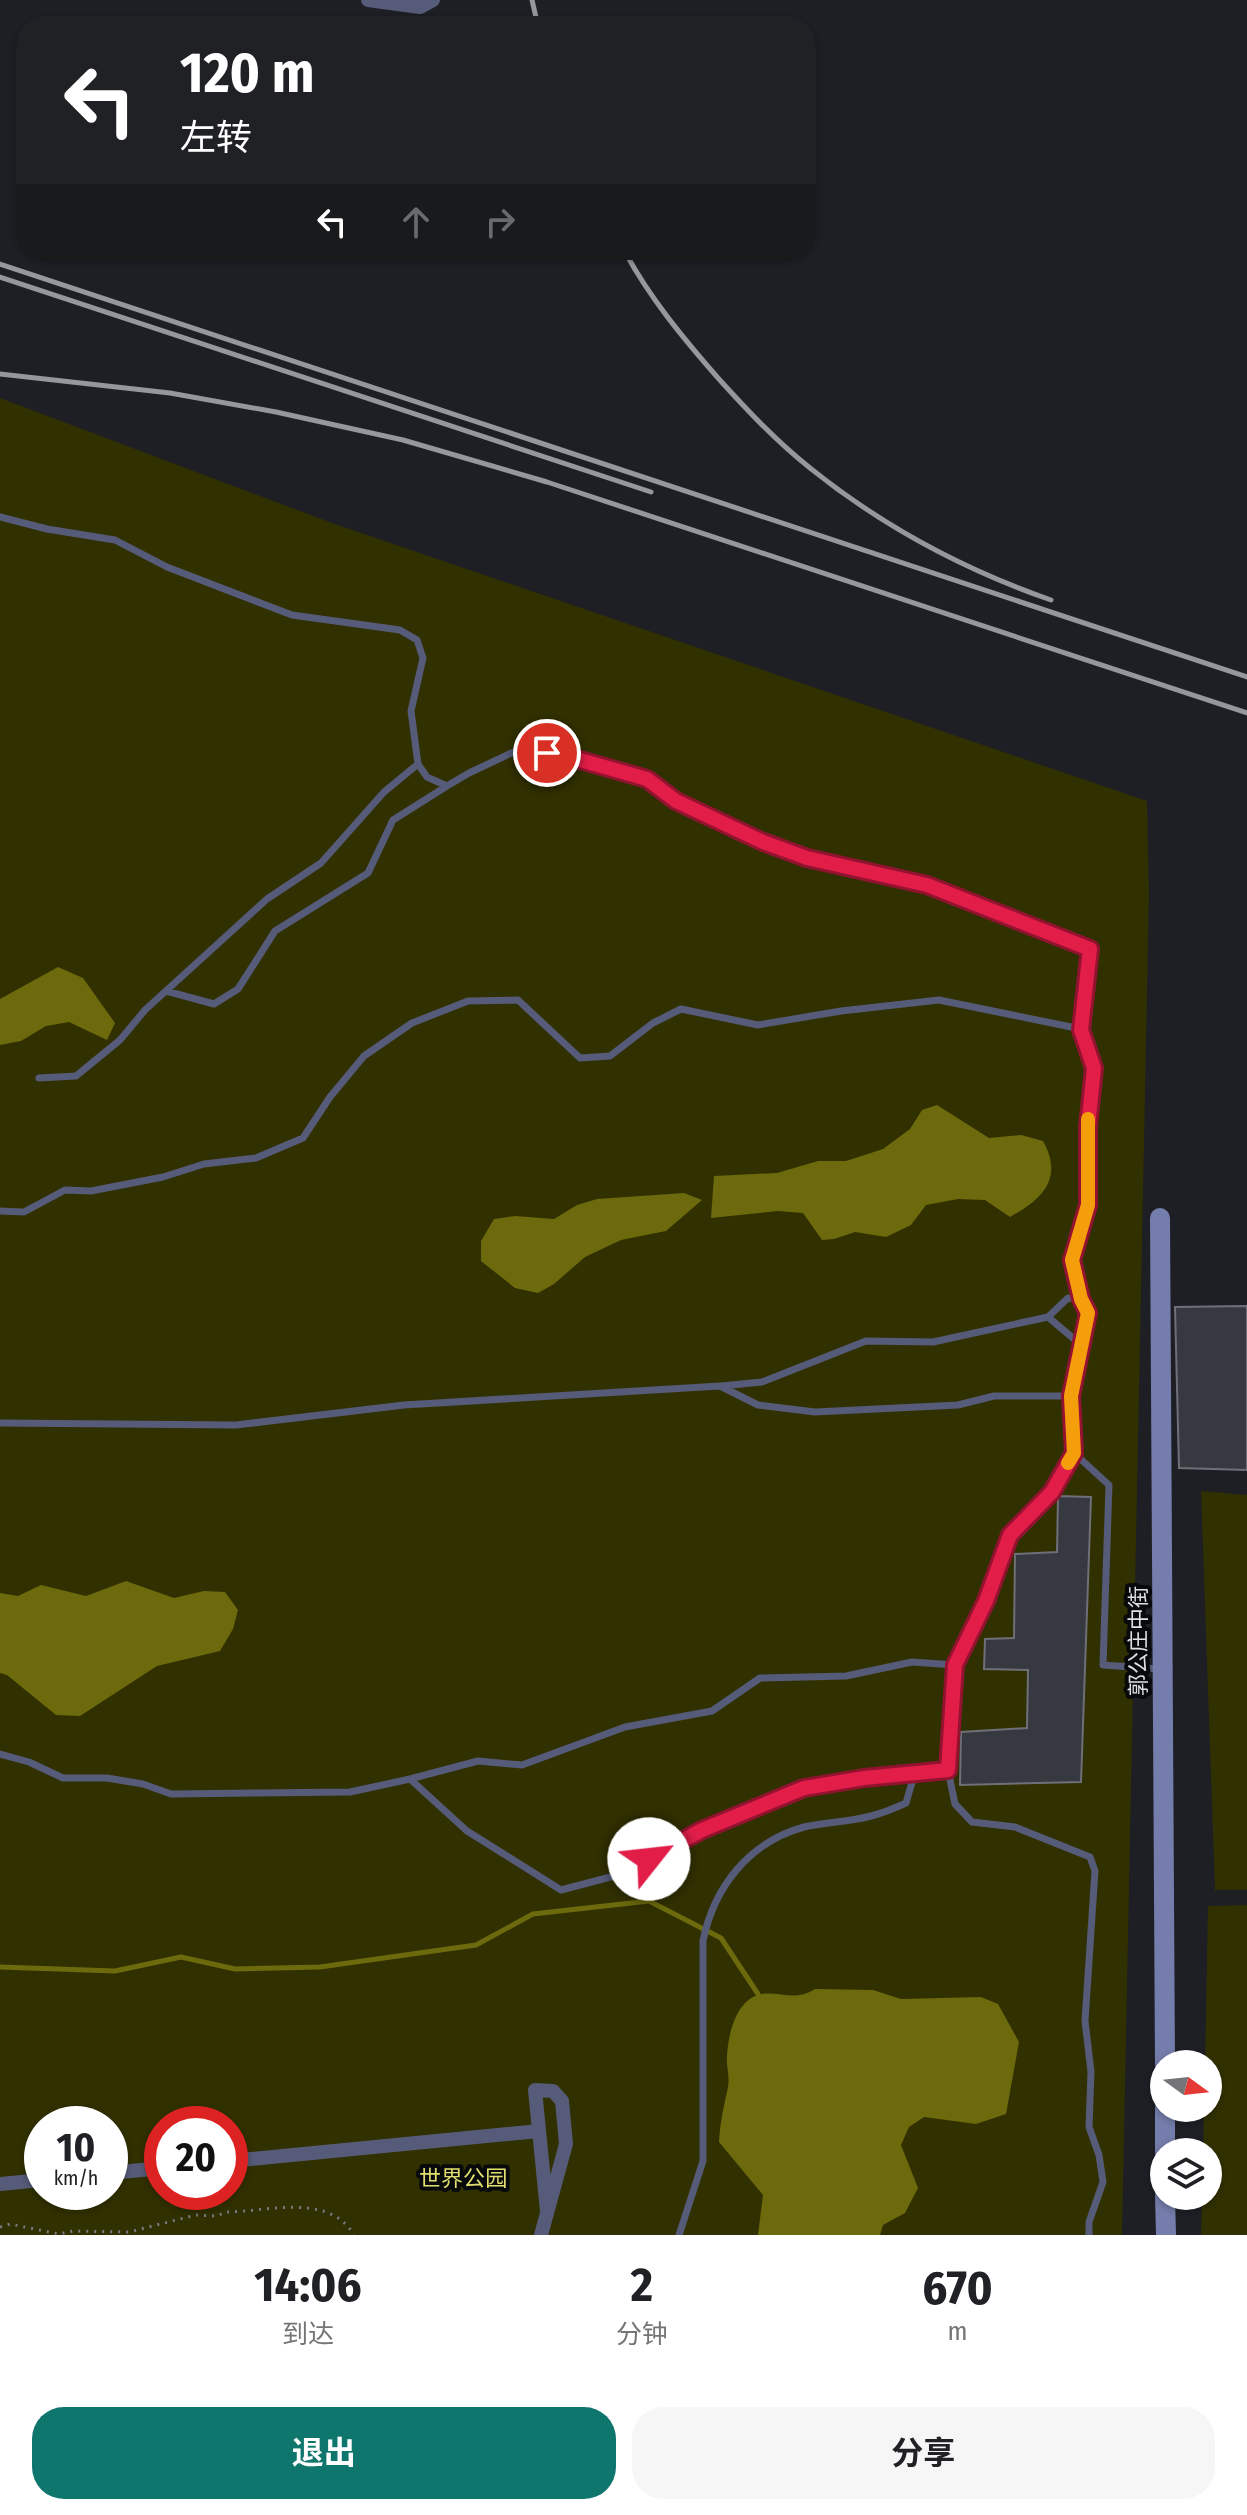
<!DOCTYPE html>
<html lang="zh">
<meta charset="utf-8">
<style>
:root{--surface:#fff;--page:#f6f6f6;--text:#202124;--muted:#757577;--accent:#0f766e}
body{margin:0;font-family:"Fira Sans Condensed","Noto Sans SC",sans-serif;background:var(--page);color:var(--text);height:100vh;display:flex;flex-direction:column;font-size:30px;white-space:nowrap}
*{box-sizing:border-box;margin:0}
p{font-size:26px;color:var(--muted)}
.icon{flex:none;width:44px;height:44px;fill:none;stroke:currentColor;stroke-width:2;stroke-linecap:round;stroke-linejoin:round}
.map{position:relative;height:2235px;overflow:hidden}
.panel{display:flex;flex-direction:column;background:var(--surface);flex:1}
.panel>*{flex:none}
.banner{position:absolute;left:16px;top:16px;width:800px;height:244px;border-radius:32px;box-shadow:0 2px 6px #0004;background:#202124;color:#fff;overflow:hidden}
.needle{width:52px;rotate:105deg}
.fabs{position:absolute;left:1150px;top:2050px;display:grid;gap:16px}
.fabs a{display:grid;place-items:center;width:72px;height:72px;border-radius:50%;background:var(--surface);box-shadow:0 2px 6px #0004;font-size:40px}
.speed{position:absolute;left:24px;top:2106px;display:flex;gap:16px;font-size:40px;font-weight:700;text-align:center}
.speed>*{display:grid;place-content:center;width:104px;height:104px;border-radius:50%;background:var(--surface);box-shadow:0 2px 6px #0004;line-height:1}
.speed small{font-size:20px;font-weight:400}
.speed .limit{border:12px solid #d22;background:#fff;color:#111}
.pin{position:absolute;display:grid;place-items:center;width:68px;height:68px;color:#fff;margin:-34px;border:4px solid #fff;border-radius:50%;box-shadow:0 2px 8px #0007}
.me{position:absolute;width:88px;margin:-44px;rotate:61deg;stroke-linejoin:round;filter:drop-shadow(0 0 6px #0008)}
.turn{display:flex;align-items:center;gap:28px;height:168px;padding:0 32px;font-size:36px}
.turn .icon{width:104px;height:104px;stroke-width:2.5}
.turn b{display:block;font-size:56px;line-height:68px}
.lanes{display:flex;align-items:center;height:76px;padding:0 32px;background:#0003;justify-content:center;gap:40px;direction:ltr}
.lanes .off{opacity:.35}
.eta{display:flex;justify-content:space-evenly;align-items:center;height:136px;text-align:center}
.eta b{font-size:48px;font-weight:700;line-height:56px}
.cta{display:flex;gap:16px;margin-top:auto;padding:16px 32px}
.cta a{flex:1;height:92px;border-radius:32px;background:var(--accent);color:#fff;font-size:32px;font-weight:700;line-height:92px;text-align:center}
.cta a+a{background:var(--page);color:var(--text)}
.map>svg:first-child{display:block}
.green{fill:#313000;fill-rule:evenodd}
.water{fill:#6c6a0c}
.lines{fill:none;stroke-linecap:round;stroke-linejoin:round}
.stream{stroke:#6c6a0c;stroke-width:5}
.building{fill:#373940;stroke:#6e6f77;stroke-width:2}
.path{stroke:#787a7f;stroke-width:3;stroke-dasharray:2 6;stroke-linecap:butt}
.lane{stroke:#555b78;stroke-width:7}
.street{stroke:#555b78;stroke-width:14}
.secondary{stroke:#747dab;stroke-width:20}
.rail{stroke:#96979c;stroke-width:5}
.route-casing{stroke:#92132f;stroke-width:20}
.route{stroke:#e11d48;stroke-width:14}
.slow{stroke:#f59e0b;stroke-width:14}
.labels{text-anchor:middle;stroke-width:8;stroke-linejoin:round;paint-order:stroke}
.street-label{font-size:22px;fill:#dedfe3;stroke:#08090b}
.park-label{font-size:22px;fill:#e1df6e;stroke:#08090b}
</style>
<div class="map">
<svg width="1247" height="2235" viewBox="0 0 1247 2235">
<rect width="100%" height="100%" fill="#1d1f25"/>
<path class="green" d="M0,398L332,523L1147,801L1149,894L1122,2235H0ZM42,2124H110V2192H42ZM162,2124H230V2192H162Z
M1201,1491L1247,1495V1890H1215Z
M1247,1905V2235H1201L1202,2196H1208V2152H1203L1204,2108H1208V2064H1205L1208,1906Z"/>
<path class="water" d="M58,967L83,978L115,1023L107,1040L69,1022L46,1026L21,1041L0,1045V999Z
M937,1105L989,1138L1021,1135L1043,1141C1064,1179 1042,1199 1010,1217L985,1200L958,1199L926,1205L911,1225L886,1237L855,1232L834,1239L822,1240L803,1213L778,1211L711,1218L714,1176L777,1173L818,1161H846L883,1149L910,1129L922,1110Z
M684,1193L702,1200L666,1231L621,1240L585,1257L554,1284L538,1293L515,1288L481,1261V1241L494,1219L515,1216L554,1219L577,1205L597,1199Z
M126,1581L174,1598L204,1591L225,1592L238,1610L233,1629L220,1651L157,1666L80,1716L56,1715L7,1675L0,1673V1593L18,1596L41,1585L86,1596Z
M815,1989L873,1990L901,1999L981,1997L998,2004L1019,2042L1006,2114L976,2124L924,2117L909,2127L901,2145L918,2188L905,2213L883,2225L880,2235H758L763,2195L719,2142C720,2122 724,2106 728,2087C730,2076 726,2066 727,2056C728,2035 736,1999 761,1994C782,1991 794,2002 815,1989Z"/>
<g class="lines">
<path class="stream" d="M0,1967L115,1971L181,1957L235,1969L320,1967L476,1945L533,1914L649,1901L721,1938L758,1994"/>
</g>
<path class="building" d="M1247,1306V1470L1179,1468L1175,1307Z
M1058,1496L1091,1497L1081,1782L960,1785L961,1732L1027,1728L1028,1670L984,1669L985,1639L1014,1638L1015,1554L1057,1552Z"/>
<g class="lines">
<path class="path" d="M0,2227L10,2224L59,2234L73,2231L129,2232L196,2215L217,2216L226,2212C266,2212 329,2192 354,2235"/>
<path class="lane" d="M0,517L47,529L115,540L167,567L292,615L400,630L417,640L423,658L411,711L418,764L427,777L447,786L469,773L520,749L573,758L647,779L676,801L763,842L807,858L927,885L1090,949L1081,1030
M166,991L214,1004L238,989L275,931L368,873L393,820L447,786
M39,1078L76,1076L120,1040L145,1010L267,899L321,863L384,792L418,764
M0,1211L24,1212L65,1190L91,1191L163,1177L204,1164L256,1158L303,1138L330,1097L364,1056L412,1023L468,1001L518,1000L580,1058L610,1056L653,1023L681,1009L758,1025L841,1011L939,1000L1081,1029L1094,1068L1088,1127V1205L1072,1260L1081,1299
M1080,1344L1048,1317L1068,1298L1081,1299L1088,1313L1071,1396L1074,1453L1109,1485L1103,1665L1160,1669
M721,1386L762,1382L866,1341L933,1342L1048,1317
M0,1423L236,1425L404,1405L720,1386L758,1405L815,1412L958,1405L994,1396H1071
M1074,1453L1052,1492L1010,1535L986,1601L955,1665L948,1770L955,1804L972,1822L1015,1827L1090,1857L1095,1871L1085,2021L1091,2072L1089,2127L1099,2155L1103,2182L1089,2222V2235
M0,1754L29,1762L63,1778H107L143,1784L171,1794L350,1792L410,1779L467,1831L561,1890L622,1874L702,1830L804,1788L864,1778L948,1770
M410,1779L478,1761L522,1765L625,1727L712,1711L760,1678L846,1676L912,1662L955,1665
M679,2235L703,2161V1941C714,1887 749,1842 804,1827C826,1822 849,1822 871,1816C883,1813 895,1808 906,1803L915,1772"/>
<path class="street" d="M368,0L420,7L433,0
M230,2161L539,2131
M110,2173L162,2168
M0,2184L42,2180
M541,2235L566,2144L562,2101L553,2091L535,2090L547,2211"/>
<path class="secondary" d="M1160,1218L1165,2064
M1165,2108V2152
M1165,2196L1166,2235"/>
<path class="rail" d="M532,0L538,26
M624,250C649,297 683,338 718,378C747,410 776,441 810,468C881,525 965,570 1051,600
M0,264L1247,677
M0,277L651,492
M0,374L170,393L276,412L403,440L547,482L1247,713"/>
</g>
<g class="lines">
<g class="route-casing">
<path id="route" d="M547,753L573,758L647,779L676,801L763,842L807,858L927,885L1090,949L1081,1030L1094,1068L1088,1127V1205L1072,1260L1081,1299L1088,1313L1071,1396L1074,1453L1052,1492L1010,1535L986,1601L955,1665L948,1770L864,1778L804,1788L702,1830L649,1859"/>
</g>
<use href="#route" class="route"/>
<path class="slow" d="M1068,1463L1074,1453L1071,1396L1088,1313L1081,1299L1072,1260L1088,1205V1119"/>
</g>
<g class="labels">
<g class="street-label">
<text transform="translate(1138 1641) rotate(-90)" y="8">郭公庄中街</text>
</g>
<g class="park-label">
<text x="463" y="2186">世界公园</text>
</g>
</g>
</svg>
<div class="fabs">
<a><svg class="needle" viewBox="-14 -14 28 28"><path d="M0-13l5 13h-10z" fill="#e53935"/><path d="M0 13l5-13h-10z" fill="#757577"/></svg></a>
<a><svg class="icon" aria-label="layers" viewBox="0 0 24 24"><path d="M12 4l9 5-9 5-9-5zM3 14l9 5 9-5"/></svg></a>
</div>
<div class="speed"><div>10<small>km/h</small></div><div class="limit">20</div></div>
<div class="pin" style="left:547px;top:753px;background:#d93025"><svg class="icon" aria-label="arrive" viewBox="0 0 24 24"><path d="M6 21V4h12l-3 4 3 4H6"/></svg></div>
<svg class="me" style="left:649px;top:1859px" viewBox="-20 -20 40 40"><circle r="19" fill="#fff"/><path d="M0-13L10 11 0 6-10 11z" fill="#e11d48"/></svg>
<div class="banner">
<div class="turn"><svg class="icon" aria-label="left" viewBox="0 0 24 24"><path d="M17 20v-9H6M10 6l-5 5 5 5"/></svg><div><b>120 m</b>左转</div></div>
<div class="lanes"><svg class="icon" aria-label="left" viewBox="0 0 24 24"><path d="M17 20v-9H6M10 6l-5 5 5 5"/></svg><svg class="icon off" aria-label="ahead" viewBox="0 0 24 24"><path d="M12 20V5M6 11l6-6 6 6"/></svg><svg class="icon off" aria-label="right" viewBox="0 0 24 24"><path d="M7 20v-9h11M14 6l5 5-5 5"/></svg></div>
</div>
</div>
<section class="panel">
<div class="eta">
<div><b>14:06</b><p>到达</p></div>
<div><b>2</b><p>分钟</p></div>
<div><b>670</b><p>m</p></div>
</div>
<div class="cta"><a>退出</a><a>分享</a></div>
</section>
